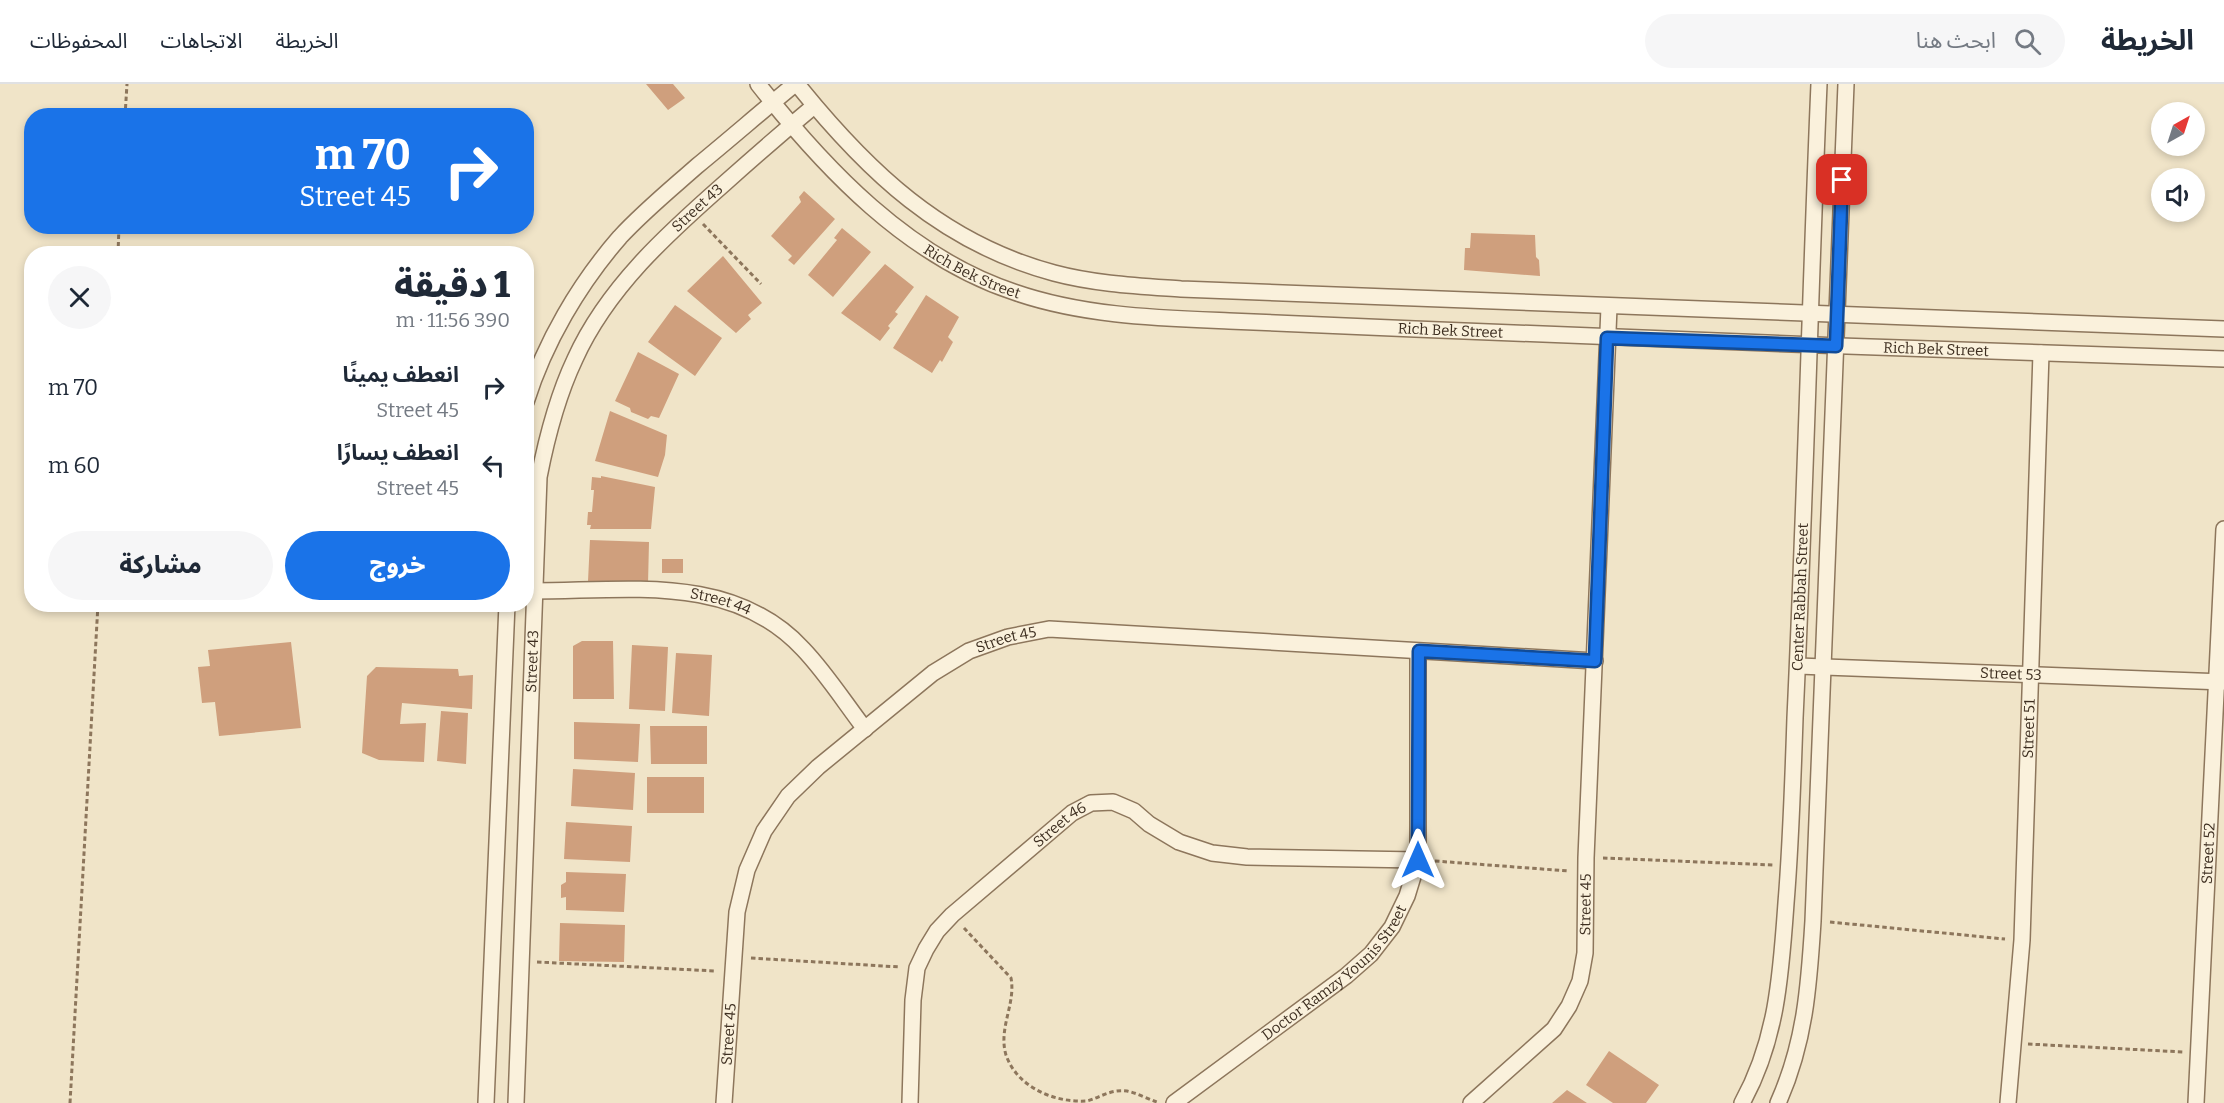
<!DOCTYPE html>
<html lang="ar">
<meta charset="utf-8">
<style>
:root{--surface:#fff;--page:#f6f6f7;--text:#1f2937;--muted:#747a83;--line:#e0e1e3;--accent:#1a73e8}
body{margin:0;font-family:Bitter,"Noto Sans Arabic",serif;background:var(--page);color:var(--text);direction:rtl;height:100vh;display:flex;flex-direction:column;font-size:22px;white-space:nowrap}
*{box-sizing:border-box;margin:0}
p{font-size:20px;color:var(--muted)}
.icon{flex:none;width:33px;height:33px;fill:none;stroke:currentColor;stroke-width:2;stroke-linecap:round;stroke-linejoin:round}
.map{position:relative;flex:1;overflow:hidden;direction:ltr}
.sheet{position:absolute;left:24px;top:162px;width:510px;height:366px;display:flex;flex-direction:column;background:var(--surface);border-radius:24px;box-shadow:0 3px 9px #0003;direction:rtl}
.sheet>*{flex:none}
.top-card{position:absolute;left:24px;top:24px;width:510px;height:126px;border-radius:24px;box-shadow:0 3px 9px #0003;direction:rtl;background:#1a73e8;color:#fff;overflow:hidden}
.needle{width:39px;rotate:39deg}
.tools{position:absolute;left:2151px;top:18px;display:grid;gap:12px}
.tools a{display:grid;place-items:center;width:54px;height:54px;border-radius:50%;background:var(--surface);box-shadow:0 3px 9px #0003;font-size:30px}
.pin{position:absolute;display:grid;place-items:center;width:51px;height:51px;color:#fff;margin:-26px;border-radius:12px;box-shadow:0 3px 9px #0006}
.me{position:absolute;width:66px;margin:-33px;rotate:0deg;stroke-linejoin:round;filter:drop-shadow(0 0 4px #0008)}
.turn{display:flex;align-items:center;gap:21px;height:126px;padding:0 24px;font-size:27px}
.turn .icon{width:78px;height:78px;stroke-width:2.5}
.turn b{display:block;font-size:42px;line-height:51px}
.round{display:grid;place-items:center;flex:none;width:63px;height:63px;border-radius:32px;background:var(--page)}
.overview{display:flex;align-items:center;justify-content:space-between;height:102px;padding:0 24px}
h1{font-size:36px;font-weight:800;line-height:45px}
.action{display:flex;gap:12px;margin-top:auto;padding:12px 24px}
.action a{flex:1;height:69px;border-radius:36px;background:var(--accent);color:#fff;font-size:24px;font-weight:800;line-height:69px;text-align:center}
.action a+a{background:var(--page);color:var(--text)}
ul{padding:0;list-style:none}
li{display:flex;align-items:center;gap:18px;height:78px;padding:0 24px}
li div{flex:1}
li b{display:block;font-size:22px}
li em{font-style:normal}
header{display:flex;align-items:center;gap:36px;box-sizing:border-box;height:84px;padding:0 30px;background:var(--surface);border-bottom:2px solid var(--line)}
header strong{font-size:28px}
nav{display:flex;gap:33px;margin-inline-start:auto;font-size:21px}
.search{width:420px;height:54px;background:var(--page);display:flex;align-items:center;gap:15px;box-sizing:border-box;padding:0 21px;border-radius:33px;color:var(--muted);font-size:22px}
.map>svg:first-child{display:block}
.building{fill:#cf9f7d}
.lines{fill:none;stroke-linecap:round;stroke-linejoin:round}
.minor-casing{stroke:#8d765c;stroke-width:18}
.path{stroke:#8d765c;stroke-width:3;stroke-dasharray:4.5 3;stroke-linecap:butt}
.minor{stroke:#faf1dc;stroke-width:15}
.route-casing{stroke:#114b97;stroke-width:15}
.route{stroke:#1a73e8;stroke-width:10}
.labels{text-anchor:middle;stroke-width:4.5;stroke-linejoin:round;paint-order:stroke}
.street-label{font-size:15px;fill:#3d2e20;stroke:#f7eed8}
</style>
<header>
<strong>الخريطة</strong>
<div class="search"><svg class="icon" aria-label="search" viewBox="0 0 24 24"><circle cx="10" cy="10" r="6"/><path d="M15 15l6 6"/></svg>ابحث هنا</div>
<nav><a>الخريطة</a><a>الاتجاهات</a><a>المحفوظات</a></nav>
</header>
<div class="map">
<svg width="2224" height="1019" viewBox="0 0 2224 1019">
<rect width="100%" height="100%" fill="#f0e4c8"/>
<path class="building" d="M646,0H673L685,14L668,26Z
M804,107L835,135L794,181L788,176L792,172L771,152L801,118L799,113Z
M842,144L871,168L833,213L808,191L837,156L834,154Z
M1471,149L1535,151L1536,173L1539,176L1540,192L1464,186L1465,164H1470Z
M723,172L762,219L748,231L751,235L736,249L687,207Z
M885,180L914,203L895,228L898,230L888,242L890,244L880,257L841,229Z
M926,211L959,233L948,253L953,258L942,278L940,276L932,289L893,264Z
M675,221L722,254L695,292L648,258Z
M638,268L679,290L659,334L651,332L648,335L631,328L630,324L615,317Z
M610,327L667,351L665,371L658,393L595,377Z
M601,392L655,403L651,445H590L591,441H587L588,428H592L594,406H591L592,393L601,394Z
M590,456L649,458L648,500L588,497Z
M662,475H683V489H662Z
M170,520H224L223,528L170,524Z
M361,520H384V527L361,528Z
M582,557H613L614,615H573V562Z
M291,558L301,644L219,652L215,618L202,619L198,583L210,582L208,566Z
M632,561L668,563L665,627L629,625Z
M676,569L712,571L709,632L672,629Z
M376,583L458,585L459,592L473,591L472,625L402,619L400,640L426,639L424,678L379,676L362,669L367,592Z
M441,627L468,629L466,680L437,677Z
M574,638L640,640L638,678L574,675Z
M650,642H707V680H651Z
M573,685L635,689L633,726L571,722Z
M647,693H704V729H647Z
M566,738L632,742L630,778L564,775Z
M566,788L626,790L624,828L566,826V813L561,814V801L566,798Z
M560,839L625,841L624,878L559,877Z
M1609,967L1659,1001L1646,1019H1613L1586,1001Z
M1567,1006L1587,1019H1552Z"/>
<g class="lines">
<g class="minor-casing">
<g id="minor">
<path id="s1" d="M758,0C825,85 908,173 1014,208C1083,232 1157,234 1229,237C1291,240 1353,242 1415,245C1685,257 1954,266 2224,275"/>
<path d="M797,0C867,87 942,159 1054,189C1095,200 1139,202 1181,205L2224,245"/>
<path d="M526,318C545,258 579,200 620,153C644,127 671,105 697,82C730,55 762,27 795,0"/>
<path id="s2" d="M526,507C622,508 731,487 803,565C826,589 845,619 865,645"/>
<path id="s3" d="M1798,582L2224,598"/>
<path d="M486,1019L507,520"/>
<path id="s4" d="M516,1019L539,393C547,352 557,313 575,275C607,204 667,150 725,99C754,73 784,47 814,22"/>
<path id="s5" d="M724,1019L737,828L747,786L764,747L788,712L818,683L933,589L969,567L1008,553L1049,545L1595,577"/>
<path id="s6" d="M910,1019L913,916L917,884L926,865L937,847L952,831L1072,729L1091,719L1113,718L1134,727L1149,740L1179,758L1212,769L1247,773L1418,776"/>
<path id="s7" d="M1174,1019L1346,892L1371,870L1392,843L1407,812L1418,776V567"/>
<path id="s8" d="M1471,1019L1554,945L1569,922L1580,897L1585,869L1586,774L1609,223"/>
<path id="s9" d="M1742,1019C1777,956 1781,890 1786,819C1791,758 1793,696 1795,634C1805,423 1810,211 1819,0"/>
<path d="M1778,1019C1805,959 1809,902 1813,837L1846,0"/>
<path id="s10" d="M2008,1019L2022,856L2041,269"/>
<path id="s11" d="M2196,1019L2224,445"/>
</g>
</g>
<path class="path" d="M125,32L127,0
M703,140L761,200
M118,170L119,142
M1603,774L1773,781
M1435,777L1569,787
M1830,838L2005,855
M964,844L1011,894C1016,920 998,944 1006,971C1017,1003 1054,1019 1087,1017C1101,1013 1111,1005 1127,1007C1137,1009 1148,1015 1157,1018
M751,874L900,883
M537,878L716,887
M2028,960L2184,968
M70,1019L98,520"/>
<use href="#minor" class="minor"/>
</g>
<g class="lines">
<g class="route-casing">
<path id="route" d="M1418,776L1419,567L1595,577L1607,254L1836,262L1842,96"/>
</g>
<use href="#route" class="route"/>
</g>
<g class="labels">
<g class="street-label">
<text dy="5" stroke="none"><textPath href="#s4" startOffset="946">Street 43</textPath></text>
<text dy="5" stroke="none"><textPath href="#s1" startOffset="288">Rich Bek Street</textPath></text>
<text dy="5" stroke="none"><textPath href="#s1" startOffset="774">Rich Bek Street</textPath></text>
<text dy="5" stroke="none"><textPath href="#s1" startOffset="1260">Rich Bek Street</textPath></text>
<text dy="5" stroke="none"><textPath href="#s9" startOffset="513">Center Rabbah Street</textPath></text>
<text dy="5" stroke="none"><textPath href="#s2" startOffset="196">Street 44</textPath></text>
<text dy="5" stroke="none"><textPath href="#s5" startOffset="591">Street 45</textPath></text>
<text dy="5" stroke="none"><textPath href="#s4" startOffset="442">Street 43</textPath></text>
<text dy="5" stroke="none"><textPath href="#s3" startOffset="213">Street 53</textPath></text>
<text dy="5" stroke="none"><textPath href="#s10" startOffset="375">Street 51</textPath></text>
<text dy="5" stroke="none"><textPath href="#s6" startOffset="340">Street 46</textPath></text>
<text dy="5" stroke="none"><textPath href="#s11" startOffset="250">Street 52</textPath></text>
<text dy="5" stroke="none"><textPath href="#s8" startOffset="243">Street 45</textPath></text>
<text dy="5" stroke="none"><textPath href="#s7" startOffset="208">Doctor Ramzy Younis Street</textPath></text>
<text dy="5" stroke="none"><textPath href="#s5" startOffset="69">Street 45</textPath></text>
</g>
</g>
</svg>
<div class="tools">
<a><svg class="needle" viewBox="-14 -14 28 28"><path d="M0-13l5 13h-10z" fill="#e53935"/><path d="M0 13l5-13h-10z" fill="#747a83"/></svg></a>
<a><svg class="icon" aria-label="sound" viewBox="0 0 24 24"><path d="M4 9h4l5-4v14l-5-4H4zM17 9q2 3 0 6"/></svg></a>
</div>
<div class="pin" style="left:1842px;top:96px;background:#d93025"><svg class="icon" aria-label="arrive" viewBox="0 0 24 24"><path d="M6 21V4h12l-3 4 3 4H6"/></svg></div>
<svg class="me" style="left:1418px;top:776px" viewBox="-20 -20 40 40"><path d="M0-17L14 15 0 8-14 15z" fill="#1a73e8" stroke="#fff" stroke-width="4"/></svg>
<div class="top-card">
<div class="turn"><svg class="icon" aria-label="right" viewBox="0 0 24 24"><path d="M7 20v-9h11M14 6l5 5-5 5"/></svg><div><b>70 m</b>Street 45</div></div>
</div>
<section class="sheet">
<div class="overview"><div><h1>1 دقيقة</h1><p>390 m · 11:56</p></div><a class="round"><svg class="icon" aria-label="close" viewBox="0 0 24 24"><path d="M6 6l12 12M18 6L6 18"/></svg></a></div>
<ul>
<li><svg class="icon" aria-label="right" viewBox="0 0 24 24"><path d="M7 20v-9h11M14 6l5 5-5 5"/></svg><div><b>انعطف يمينًا</b><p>Street 45</p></div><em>70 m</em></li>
<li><svg class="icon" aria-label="left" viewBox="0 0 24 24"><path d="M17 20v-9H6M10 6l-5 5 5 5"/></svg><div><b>انعطف يسارًا</b><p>Street 45</p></div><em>60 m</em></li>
</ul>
<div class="action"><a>خروج</a><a>مشاركة</a></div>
</section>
</div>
